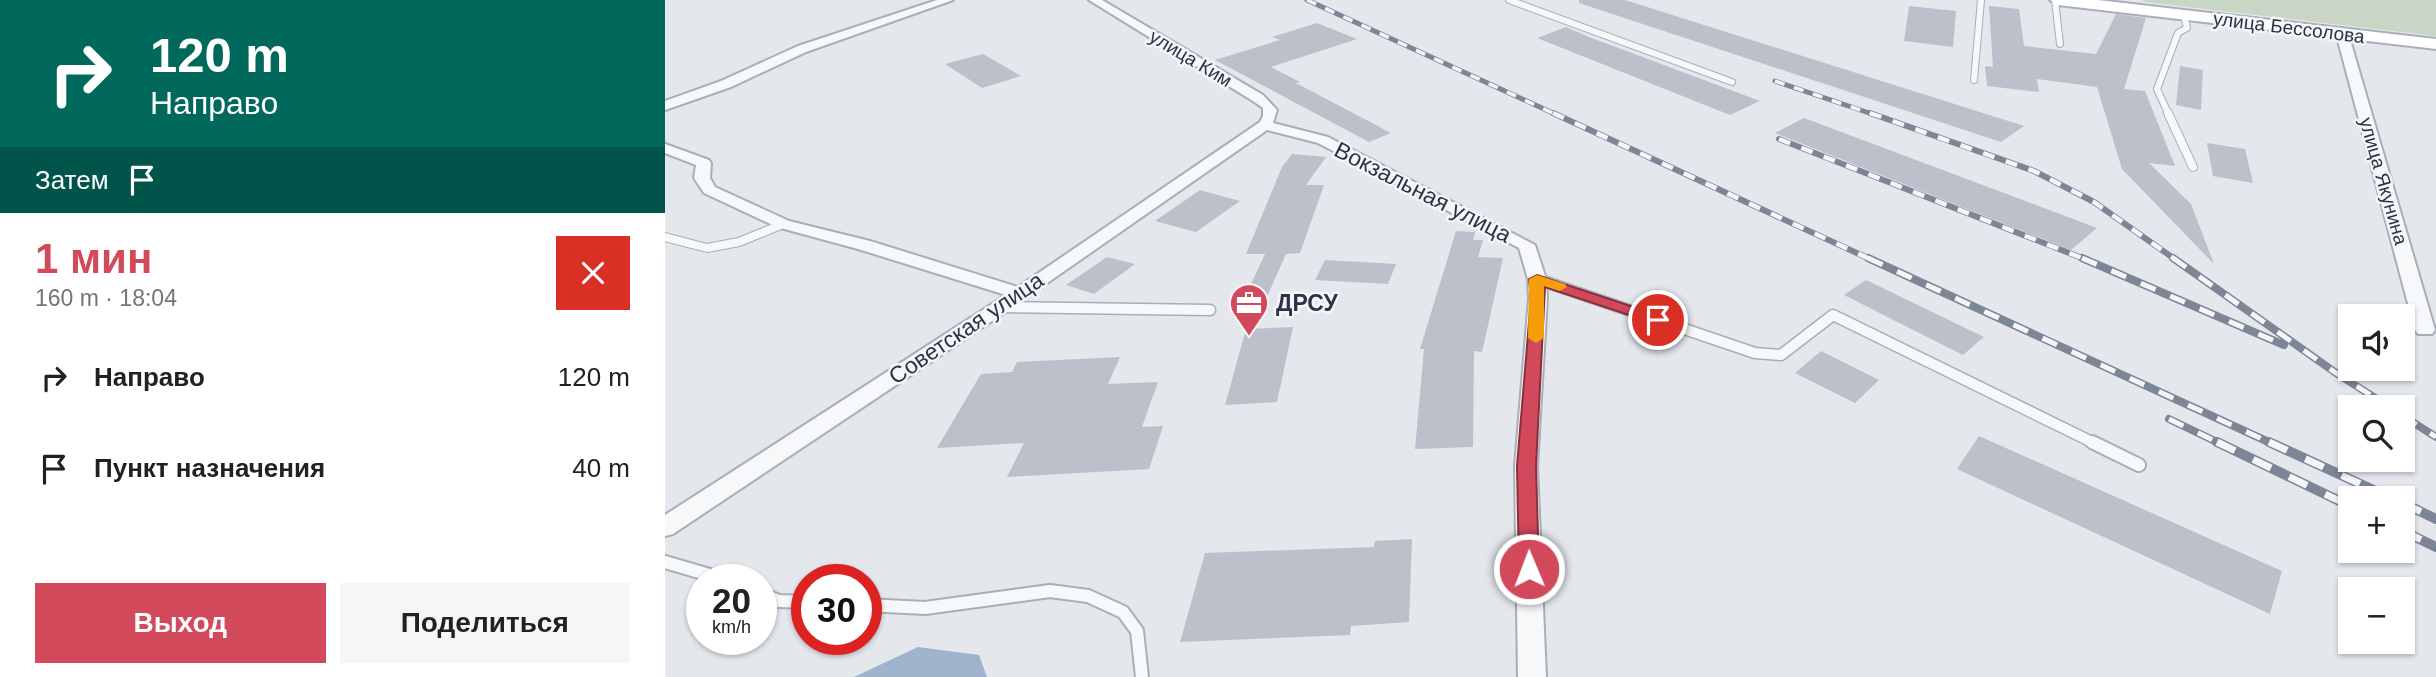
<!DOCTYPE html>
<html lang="ru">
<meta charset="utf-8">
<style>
:root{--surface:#fff;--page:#f6f6f6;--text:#202124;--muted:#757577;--accent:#d1495b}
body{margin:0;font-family:Helvetica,sans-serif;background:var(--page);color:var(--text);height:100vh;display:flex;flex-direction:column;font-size:26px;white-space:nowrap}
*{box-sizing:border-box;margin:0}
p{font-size:23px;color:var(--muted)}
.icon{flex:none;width:38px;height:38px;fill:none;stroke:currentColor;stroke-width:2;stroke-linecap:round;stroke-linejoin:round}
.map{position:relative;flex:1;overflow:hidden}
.sheet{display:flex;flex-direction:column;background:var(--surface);width:665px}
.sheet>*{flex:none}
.top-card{background:#00695c;color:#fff;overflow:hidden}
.buttons{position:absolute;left:1673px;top:304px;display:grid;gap:14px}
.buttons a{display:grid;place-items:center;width:77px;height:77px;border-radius:0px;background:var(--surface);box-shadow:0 2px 5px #0004;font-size:35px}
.speed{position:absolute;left:21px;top:564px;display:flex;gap:14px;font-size:35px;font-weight:700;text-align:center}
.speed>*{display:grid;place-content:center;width:91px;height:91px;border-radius:50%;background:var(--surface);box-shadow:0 2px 5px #0004;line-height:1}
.speed small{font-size:18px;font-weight:400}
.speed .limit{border:10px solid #d22;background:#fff;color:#111}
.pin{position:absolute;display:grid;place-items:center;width:60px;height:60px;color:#fff;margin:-30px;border:4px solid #fff;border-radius:50%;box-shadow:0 2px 7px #0007}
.me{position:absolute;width:77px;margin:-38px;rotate:359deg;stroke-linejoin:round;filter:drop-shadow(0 0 5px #0008)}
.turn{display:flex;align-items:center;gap:24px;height:147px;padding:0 35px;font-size:32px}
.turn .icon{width:91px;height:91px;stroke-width:2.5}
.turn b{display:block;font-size:49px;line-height:60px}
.then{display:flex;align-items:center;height:66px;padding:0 35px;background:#0003;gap:14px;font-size:26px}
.round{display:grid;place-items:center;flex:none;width:74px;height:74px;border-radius:0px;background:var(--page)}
.summary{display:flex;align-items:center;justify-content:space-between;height:119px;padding:0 35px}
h1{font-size:42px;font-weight:700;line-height:52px;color:var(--accent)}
.primary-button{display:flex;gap:14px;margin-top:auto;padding:14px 35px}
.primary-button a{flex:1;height:80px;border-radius:0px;background:var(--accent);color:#fff;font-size:28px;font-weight:700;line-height:80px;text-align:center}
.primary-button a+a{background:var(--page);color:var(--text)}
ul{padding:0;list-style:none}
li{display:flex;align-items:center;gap:21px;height:91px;padding:0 35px}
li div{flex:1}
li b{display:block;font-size:26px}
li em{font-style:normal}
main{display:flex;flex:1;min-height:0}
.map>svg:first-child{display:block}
.green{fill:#c9d6c5}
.water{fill:#9fb4cc}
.building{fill:#bbc0ca}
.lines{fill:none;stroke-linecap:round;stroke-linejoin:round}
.service-far3-casing{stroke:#a9aeb7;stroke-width:8}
.service-far2-casing{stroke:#a9aeb7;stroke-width:10}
.service-far1-casing{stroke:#a9aeb7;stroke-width:13}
.service-casing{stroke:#a9aeb7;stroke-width:16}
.minor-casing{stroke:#a9aeb7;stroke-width:4}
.secondary-casing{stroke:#a9aeb7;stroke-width:4}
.service-far3{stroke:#f7f8fa;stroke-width:6}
.service-far2{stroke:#f7f8fa;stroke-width:8}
.service-far1{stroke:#f7f8fa;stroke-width:10}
.service{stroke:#f7f8fa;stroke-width:12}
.minor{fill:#f7f8fa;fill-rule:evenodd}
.secondary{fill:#fff;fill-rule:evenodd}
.rail-far3-casing{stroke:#7d8696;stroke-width:5}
.rail-far2-casing{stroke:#7d8696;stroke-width:6}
.rail-far1-casing{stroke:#7d8696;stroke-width:8}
.rail-casing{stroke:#7d8696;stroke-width:10}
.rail-far3{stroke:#f4f6f9;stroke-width:3.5;stroke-dasharray:10;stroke-linecap:butt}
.rail-far2{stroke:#f4f6f9;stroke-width:4.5;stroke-dasharray:12;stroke-linecap:butt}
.rail-far1{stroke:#f4f6f9;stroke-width:5;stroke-dasharray:16;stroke-linecap:butt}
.rail{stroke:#f4f6f9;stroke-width:7;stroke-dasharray:20;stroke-linecap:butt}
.route{fill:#d1495b;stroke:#882f3b;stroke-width:2}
.slow{fill:#f59e0b}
.labels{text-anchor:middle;stroke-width:5;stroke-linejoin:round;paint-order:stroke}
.far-street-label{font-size:19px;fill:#2b3445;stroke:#f4f6f9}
.street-label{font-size:23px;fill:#2b3445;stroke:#f4f6f9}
.poi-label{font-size:23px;font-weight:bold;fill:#2b3445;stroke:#f4f6f9;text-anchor:start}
</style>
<main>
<section class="sheet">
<div class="top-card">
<div class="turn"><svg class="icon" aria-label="right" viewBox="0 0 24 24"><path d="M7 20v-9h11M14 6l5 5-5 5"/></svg><div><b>120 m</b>Направо</div></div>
<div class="then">Затем<svg class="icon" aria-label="arrive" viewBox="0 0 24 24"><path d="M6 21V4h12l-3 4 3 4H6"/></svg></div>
</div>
<div class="summary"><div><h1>1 мин</h1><p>160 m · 18:04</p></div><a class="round" style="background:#d93025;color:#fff"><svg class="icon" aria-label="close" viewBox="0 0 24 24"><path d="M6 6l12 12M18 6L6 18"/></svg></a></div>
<ul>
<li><svg class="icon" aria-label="right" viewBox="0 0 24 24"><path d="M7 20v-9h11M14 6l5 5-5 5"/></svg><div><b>Направо</b></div><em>120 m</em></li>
<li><svg class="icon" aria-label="arrive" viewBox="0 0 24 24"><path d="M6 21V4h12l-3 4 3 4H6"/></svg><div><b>Пункт назначения</b></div><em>40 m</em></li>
</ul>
<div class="primary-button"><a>Выход</a><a>Поделиться</a></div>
</section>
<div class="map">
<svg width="1771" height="677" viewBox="0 0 1771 677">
<rect width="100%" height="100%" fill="#e4e7ec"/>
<path class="green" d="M1476,0H1771V36L1481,2Z"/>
<path class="water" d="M253,647L314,655L322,677H189Z"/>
<path class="building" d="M914,0H960L1359,126L1336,142L914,3Z
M1244,6L1291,11L1288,47L1239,41Z
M1324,6L1354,9L1359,46L1431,54L1451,14L1481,18L1459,89L1480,91L1510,166L1484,163L1526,204L1549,264L1457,169L1432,87L1372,79L1374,92L1322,86L1320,66L1328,67Z
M652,23L692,39L606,67L635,82L631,83L726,133L704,142L550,60L615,40L607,37Z
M901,27L924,37L1095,101L1065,115L872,38Z
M318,54L356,76L317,88L280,64Z
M1515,66L1538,70L1536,110L1511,105Z
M1139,118L1432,228L1406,250L1110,133Z
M1542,143L1580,149L1588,183L1548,176Z
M627,154L661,157L641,185H659L635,253L621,254L601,299H579L600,254H581L617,167Z
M535,190L575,201L531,232L490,221Z
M791,231L810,232L808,240H818L813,257L838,258L817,352L809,351L808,447L750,449L759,349H755Z
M442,257L470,264L429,294L401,285Z
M660,260L731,264L723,284L650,280Z
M1201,280L1319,337L1298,355L1179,295Z
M628,327L612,402L560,405L581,329Z
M1156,351L1214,380L1190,403L1130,373Z
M455,357L443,384L493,382L477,427L498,426L484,469L342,477L359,443L272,448L316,374L347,372L352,362Z
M1314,436L1617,571L1605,614L1292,469Z
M747,539L744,622L686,626L685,635L515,642L540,553L709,547L710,541Z"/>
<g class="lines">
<g class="service-far3-casing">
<path id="service-far3" d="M844,0L1067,82
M1390,0L1395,44
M1309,80L1316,0
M1504,115L1492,89L1513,33L1522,28L1519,15"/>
</g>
<g class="service-far2-casing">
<path id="service-far2" d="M1503,113L1528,167
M0,237L42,248L74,242L118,224"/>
</g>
<g class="service-far1-casing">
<path id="service-far1" d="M872,279L1090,353L1116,355L1168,315L1431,444
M335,307L545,310"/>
</g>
<g class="service-casing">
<path id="service" d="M1427,442L1474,465
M0,562L58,579
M96,594L114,601L142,602
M201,605L260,608L385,591L423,596L458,612L472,631L477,677"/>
</g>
<g class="minor-casing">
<path id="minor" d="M272,0H288L141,52L66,87L0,110V101L56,81L133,46Z
M424,0H437L598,95L612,110L608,123L663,137L870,245L881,279L882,298L872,466L881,677H853L850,466L864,298L863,279L854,248L653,143L602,130L342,311L8,534L0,536V515L341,295L193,249L112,227L39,193L29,178L31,165L0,153V144L44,160L46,163L45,178L50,187L124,221L205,241L353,287L595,122L598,116V108L588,101Z
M1677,30L1683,33L1770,330L1767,334H1753L1750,330L1671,33Z"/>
</g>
<g class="secondary-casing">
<path id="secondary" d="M1385,0H1433L1771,39V49L1393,5Z"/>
</g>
<use href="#service-far3" class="service-far3"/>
<use href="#service-far2" class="service-far2"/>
<use href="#service-far1" class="service-far1"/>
<use href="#service" class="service"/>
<use href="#minor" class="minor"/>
<use href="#secondary" class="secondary"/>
<g class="rail-far3-casing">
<path id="rail-far3" d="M642,0L892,115
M1110,81L1210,115"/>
</g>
<g class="rail-far2-casing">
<path id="rail-far2" d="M888,113L1207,260
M1205,113L1369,171L1429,202L1511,260
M1114,139L1422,260"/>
</g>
<g class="rail-far1-casing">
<path id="rail-far1" d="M1203,258L1608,444
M1417,258L1619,345
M1508,258L1671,373L1726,408
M1738,416L1771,437
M1504,419L1556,444"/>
</g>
<g class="rail-casing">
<path id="rail" d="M1552,442L1685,506
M1604,442L1728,499
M1738,503L1771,519
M1738,531L1771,547"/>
</g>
<use href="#rail-far3" class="rail-far3"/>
<use href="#rail-far2" class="rail-far2"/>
<use href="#rail-far1" class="rail-far1"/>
<use href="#rail" class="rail"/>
</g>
<path class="route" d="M872,275L999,317L1001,320L993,325L988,323L880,287L871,466L874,569L871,575L864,578L857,575L854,569L852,466L866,298L864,279Z"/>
<path class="slow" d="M872,275L900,284L902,287L895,291L879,286V338L871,343L863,338L864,279Z"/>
<defs>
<g id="office-pin" transform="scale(2.0125)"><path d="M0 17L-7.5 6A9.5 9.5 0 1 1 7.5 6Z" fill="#d1495b" stroke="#f4f6f9"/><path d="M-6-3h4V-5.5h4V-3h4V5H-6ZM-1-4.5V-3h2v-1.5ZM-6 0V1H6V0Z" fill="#fff"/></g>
</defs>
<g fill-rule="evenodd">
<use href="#office-pin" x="584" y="303"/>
</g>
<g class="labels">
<g class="far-street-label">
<text transform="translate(1624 27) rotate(7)" y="7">улица Бессолова</text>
<text transform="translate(526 58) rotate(31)" y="7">улица Ким</text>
<text transform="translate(1719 181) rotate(74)" y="7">улица Якунина</text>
</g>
<g class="street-label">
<text transform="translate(758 192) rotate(27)" y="8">Вокзальная улица</text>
<text transform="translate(301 328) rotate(-34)" y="8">Советская улица</text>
</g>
<g class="poi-label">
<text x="611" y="311">ДРСУ</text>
</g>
</g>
</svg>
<div class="buttons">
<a><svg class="icon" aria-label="sound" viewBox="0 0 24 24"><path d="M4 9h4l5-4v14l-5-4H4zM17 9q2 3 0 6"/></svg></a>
<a><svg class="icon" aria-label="search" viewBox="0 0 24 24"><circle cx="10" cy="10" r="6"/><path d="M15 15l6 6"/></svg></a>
<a>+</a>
<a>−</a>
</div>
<div class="speed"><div>20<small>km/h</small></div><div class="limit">30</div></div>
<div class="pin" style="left:993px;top:320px;background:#d93025"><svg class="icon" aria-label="arrive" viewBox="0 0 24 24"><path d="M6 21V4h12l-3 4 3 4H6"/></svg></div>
<svg class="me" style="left:864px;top:569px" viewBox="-20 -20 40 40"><circle r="17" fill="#d1495b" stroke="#fff" stroke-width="3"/><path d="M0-11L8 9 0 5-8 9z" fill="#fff"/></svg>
</div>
</main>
